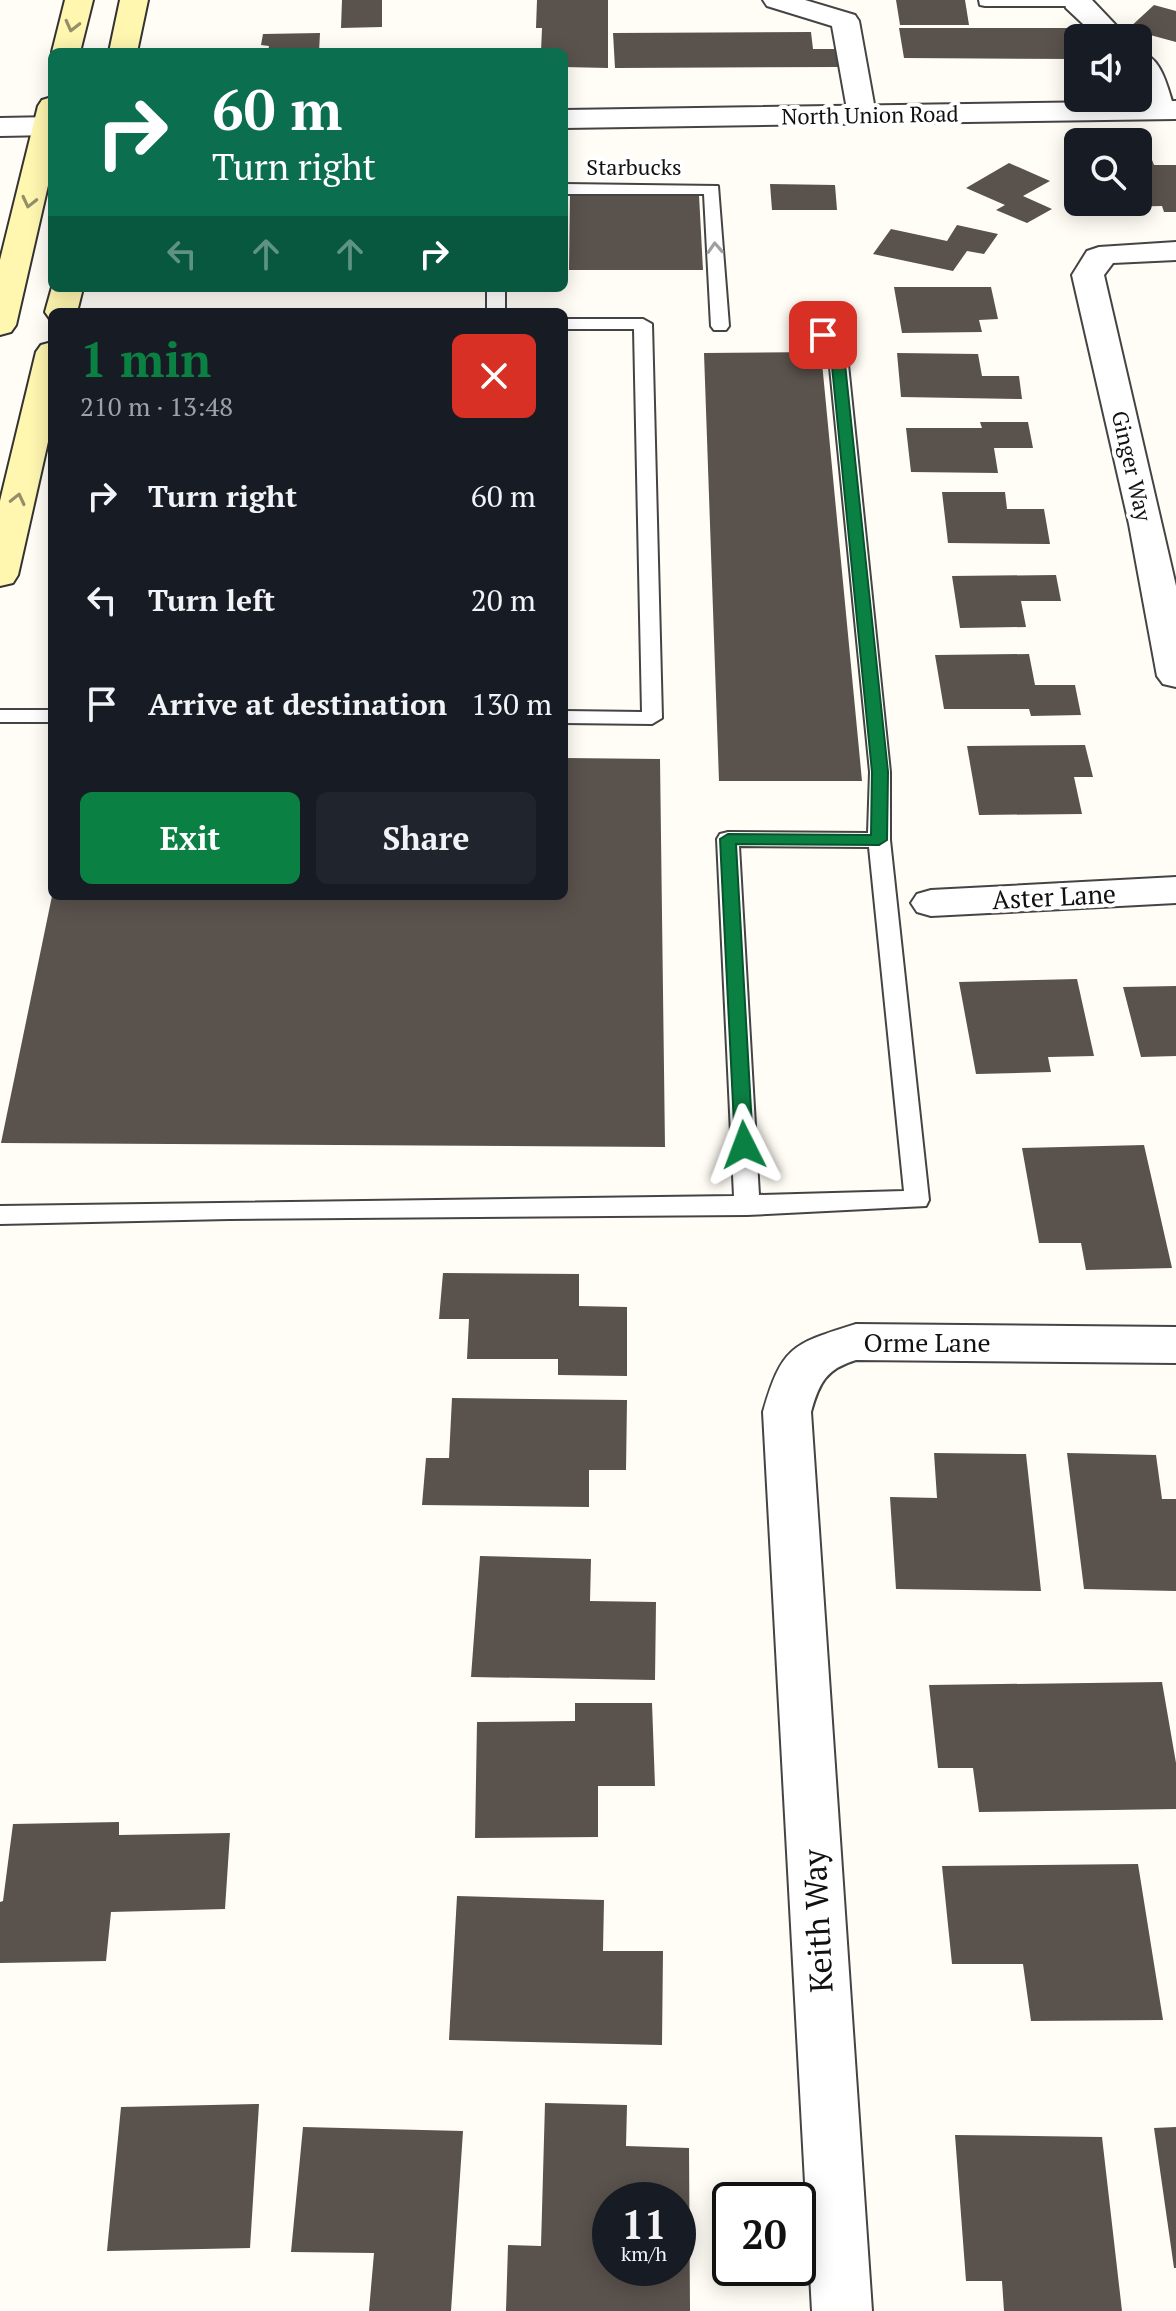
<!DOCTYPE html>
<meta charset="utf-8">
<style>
:root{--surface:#171b24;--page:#20242c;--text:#f1f3f6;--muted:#9ea1a6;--accent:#0b8043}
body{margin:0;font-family:"PT Serif",serif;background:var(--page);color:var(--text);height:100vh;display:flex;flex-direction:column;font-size:30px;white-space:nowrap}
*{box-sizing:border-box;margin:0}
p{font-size:26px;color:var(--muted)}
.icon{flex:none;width:44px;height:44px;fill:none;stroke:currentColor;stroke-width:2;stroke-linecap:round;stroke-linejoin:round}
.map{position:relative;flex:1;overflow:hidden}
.sheet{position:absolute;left:48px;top:308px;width:520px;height:592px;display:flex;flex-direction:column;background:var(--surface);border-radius:12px;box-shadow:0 4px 20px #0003}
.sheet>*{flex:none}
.hud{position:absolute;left:48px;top:48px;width:520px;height:244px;border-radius:12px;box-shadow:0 4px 20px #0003;background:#0b6e4f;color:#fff;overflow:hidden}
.tools{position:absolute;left:1064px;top:24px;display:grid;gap:16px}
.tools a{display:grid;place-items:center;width:88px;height:88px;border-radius:12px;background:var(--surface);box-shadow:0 4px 20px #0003;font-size:40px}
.speed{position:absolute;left:592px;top:2182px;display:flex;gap:16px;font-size:40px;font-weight:700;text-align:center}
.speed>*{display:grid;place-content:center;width:104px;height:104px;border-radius:50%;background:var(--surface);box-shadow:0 4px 20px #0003;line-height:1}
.speed small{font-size:20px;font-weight:400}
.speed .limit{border:4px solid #111;border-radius:12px;background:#fff;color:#111}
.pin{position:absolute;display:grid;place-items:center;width:68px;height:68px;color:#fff;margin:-34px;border-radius:16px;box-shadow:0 4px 12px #0006}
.me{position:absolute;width:88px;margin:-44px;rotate:357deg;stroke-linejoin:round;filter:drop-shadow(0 0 6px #0008)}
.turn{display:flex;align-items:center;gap:28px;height:168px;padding:0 32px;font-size:36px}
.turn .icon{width:104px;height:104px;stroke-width:2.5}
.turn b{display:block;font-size:56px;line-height:68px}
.lanes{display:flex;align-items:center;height:76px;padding:0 32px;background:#0003;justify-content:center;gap:40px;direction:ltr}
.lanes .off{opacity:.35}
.round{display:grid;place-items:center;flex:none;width:84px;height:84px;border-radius:12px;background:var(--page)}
.summary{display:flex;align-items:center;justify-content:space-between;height:136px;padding:0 32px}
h1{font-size:48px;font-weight:800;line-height:60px;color:var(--accent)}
.primary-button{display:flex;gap:16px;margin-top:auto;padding:16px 32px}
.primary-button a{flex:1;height:92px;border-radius:12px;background:var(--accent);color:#fff;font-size:32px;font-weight:800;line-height:92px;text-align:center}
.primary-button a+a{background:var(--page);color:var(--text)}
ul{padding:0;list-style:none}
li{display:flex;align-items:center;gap:24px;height:104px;padding:0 32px}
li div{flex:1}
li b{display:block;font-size:30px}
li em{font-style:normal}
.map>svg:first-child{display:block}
.building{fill:#5a524d;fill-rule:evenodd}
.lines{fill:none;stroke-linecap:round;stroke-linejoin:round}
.service-casing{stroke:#444;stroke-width:4}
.minor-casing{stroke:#444;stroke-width:4}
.tertiary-casing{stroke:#444;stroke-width:4}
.secondary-casing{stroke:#333;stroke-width:4}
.service{fill:#fff;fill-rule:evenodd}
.minor{fill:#fff;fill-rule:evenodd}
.tertiary{fill:#fff;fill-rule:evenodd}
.secondary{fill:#fff6b0;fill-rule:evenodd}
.oneway{stroke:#948f68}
.oneway2{stroke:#a0a0a0}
.route{fill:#0b8043;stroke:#07532c;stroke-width:2}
.labels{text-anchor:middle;stroke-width:8;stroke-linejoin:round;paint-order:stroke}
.far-street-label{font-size:22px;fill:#111;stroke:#fff}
.street-label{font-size:26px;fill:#111;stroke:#fff}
.near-street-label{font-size:32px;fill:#111;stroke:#fff}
</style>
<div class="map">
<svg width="1176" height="2311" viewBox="0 0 1176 2311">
<rect width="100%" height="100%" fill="#fffdf5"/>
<path class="building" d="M342,0H382V27L341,28Z
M537,0H608V68L564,67V52H541L542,28H536Z
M896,0H965L969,25H900Z
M1154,5L1176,11V42L1128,29Z
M899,28H1075L1078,59L904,58Z
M811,32L813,49H835L838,67L615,68L613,33Z
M320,33L319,52H268L269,46L261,45L263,34Z
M1138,160H1152L1154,165H1176V212H1164L1162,206L1115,207L1113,202H1138Z
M1009,163L1050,181L1023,196L1052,209L1027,223L996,210L1005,205L966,188Z
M770,184L835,185L837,210H772Z
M570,195H699L703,270H569Z
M957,225L998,234L984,254L967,251L953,271L873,254L891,229L947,241Z
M894,287H991L998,319L979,320L982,332L902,333Z
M166,288H300V292H165Z
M821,352L862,781H719L704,353Z
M897,353L978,354L982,376H1019L1022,399L901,397Z
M980,422H1028L1033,448H994L998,473L911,472L906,428H982Z
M942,492H1005L1007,509H1044L1050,544L948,543Z
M1056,575L1061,601H1021L1026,627L960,628L952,576Z
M1029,654L1035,685H1075L1081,715L1031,716L1029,709H944L935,655Z
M1085,745L1093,777H1074L1082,814L979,815L967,746Z
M564,758L660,759L665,1147L1,1143L52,896H564Z
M1077,979L1094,1056L1048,1057L1051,1072L976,1074L959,982Z
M1176,986V1056L1141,1057L1123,987Z
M1144,1145L1172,1268L1086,1270L1081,1243H1039L1022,1148Z
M443,1273L579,1274V1306L627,1307V1376L558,1375V1359H467L469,1319H439Z
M452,1398L627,1400L626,1470H589V1507L422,1505L426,1458H449Z
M934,1453L1026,1454L1041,1591L896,1589L890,1497L937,1498Z
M1067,1453L1156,1455L1162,1499H1176V1591L1084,1589Z
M480,1556L591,1559L590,1601L656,1602L655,1680L471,1677Z
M1162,1682L1176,1763V1809L979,1812L973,1768H938L929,1685Z
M575,1703H652L655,1786H598V1837L475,1838L477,1722L575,1721Z
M119,1822V1835L230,1833L225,1909L111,1912L106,1961L0,1963V1902L3,1901L13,1824Z
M1138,1864L1163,2020L1031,2021L1023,1964H952L942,1866Z
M457,1896L604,1900L603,1951H663L662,2045L449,2040Z
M545,2103L627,2105L626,2146L689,2148L690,2311H506L508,2245L541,2246ZM610,2200H678V2268H610Z
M259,2104L250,2248L107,2251L121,2107Z
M303,2127L463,2131L451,2311H369L374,2253L291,2252Z
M1176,2127V2268H1174L1154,2128Z
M955,2135L1102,2137L1122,2311H1004L1002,2281H966Z"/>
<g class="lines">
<g class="service-casing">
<path id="service" d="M979,0H1082L1083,2L1076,6H985L980,5Z
M564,184L718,186L729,326L726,330H714L711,326L704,194H564Z
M487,288H505V312H487Z
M564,319H643L652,324L662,718L652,724L564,723V711L642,712L634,329H564Z
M810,320L846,345L890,772V840L929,1200L926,1206L747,1215L229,1219L0,1224V1206L734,1196L717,839L720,834L728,832L868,833L870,772L828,347L801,325ZM739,846L869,847L904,1191L759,1195Z
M0,710H52V722H0Z"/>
</g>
<g class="minor-casing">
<path id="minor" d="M763,0H805L855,15L859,21L876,115L872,121L862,124L852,121L848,115L832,26L767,6Z
M1064,0H1092L1128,38H1098L1066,8Z
M1138,51C1163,57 1167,88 1175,110L1171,116L1161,119L1151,116C1137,96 1138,74 1138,51Z
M1176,242V260L1113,263L1104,275L1176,586V687L1163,684L1157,676L1129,524L1072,275L1087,251L1099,247Z
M1176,877V903L931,916L917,912L911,903L917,894L931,890Z
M856,1324L1176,1327V1363L856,1360C826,1369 819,1383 811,1412L872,2311H812L763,1412C782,1346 792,1344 856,1324Z"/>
</g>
<g class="tertiary-casing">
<path id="tertiary" d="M1176,101V119L564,128V110Z
M52,117V135L0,136V118Z"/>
</g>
<g class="secondary-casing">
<path id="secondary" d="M65,0H93L80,52H52Z
M120,0H148L137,52H109Z
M52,97V168L16,325L11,332L0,335V260L38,106L42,100Z
M52,287L83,288L77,312H52L50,319L45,312Z
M52,342V424L18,575L13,583L0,586V501L36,352L41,345Z"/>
</g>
<use href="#service" class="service"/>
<use href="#minor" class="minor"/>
<use href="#tertiary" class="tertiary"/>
<use href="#secondary" class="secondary"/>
</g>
<defs><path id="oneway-chevron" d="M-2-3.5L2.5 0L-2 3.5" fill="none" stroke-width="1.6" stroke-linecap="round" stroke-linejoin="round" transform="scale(2)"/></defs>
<g class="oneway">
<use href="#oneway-chevron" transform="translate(72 26) rotate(104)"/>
<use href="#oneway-chevron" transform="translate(29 202) rotate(103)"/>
<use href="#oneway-chevron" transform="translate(18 499) rotate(-77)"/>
</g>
<use class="oneway2" href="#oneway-chevron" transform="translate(715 248) rotate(-93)"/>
<path class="route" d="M819,332H828L843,345L888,772L887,840L879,845L736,844L753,1145L744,1151L735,1145L720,839L728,834L871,835L872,772L830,346L819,338Z"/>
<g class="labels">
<g class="far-street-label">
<text transform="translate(870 115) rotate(-1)" y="8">North Union Road</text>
<text x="634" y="175">Starbucks</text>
<text transform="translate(1132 466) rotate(77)" y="8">Ginger Way</text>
</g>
<g class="street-label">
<text transform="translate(1054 897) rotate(-3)" y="9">Aster Lane</text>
<text x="927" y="1352">Orme Lane</text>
</g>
<g class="near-street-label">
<text transform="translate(818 1921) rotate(-93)" y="11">Keith Way</text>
</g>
</g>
</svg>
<div class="tools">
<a><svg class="icon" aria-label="sound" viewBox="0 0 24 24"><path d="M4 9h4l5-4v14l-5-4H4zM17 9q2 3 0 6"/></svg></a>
<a><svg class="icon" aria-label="search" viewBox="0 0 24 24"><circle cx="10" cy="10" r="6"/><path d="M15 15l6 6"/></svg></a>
</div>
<div class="speed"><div>11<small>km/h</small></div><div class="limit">20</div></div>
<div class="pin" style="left:823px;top:335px;background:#d93025"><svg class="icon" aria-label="arrive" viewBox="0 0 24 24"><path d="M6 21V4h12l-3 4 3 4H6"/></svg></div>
<svg class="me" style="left:744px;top:1145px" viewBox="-20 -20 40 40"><path d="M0-17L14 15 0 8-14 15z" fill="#0b8043" stroke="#fff" stroke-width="4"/></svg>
<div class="hud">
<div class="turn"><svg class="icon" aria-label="right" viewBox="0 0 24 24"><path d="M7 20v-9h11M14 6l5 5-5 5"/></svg><div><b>60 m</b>Turn right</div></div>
<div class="lanes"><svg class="icon off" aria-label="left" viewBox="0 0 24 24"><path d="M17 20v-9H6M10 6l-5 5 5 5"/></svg><svg class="icon off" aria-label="ahead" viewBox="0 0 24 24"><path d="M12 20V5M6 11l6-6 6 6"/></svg><svg class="icon off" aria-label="ahead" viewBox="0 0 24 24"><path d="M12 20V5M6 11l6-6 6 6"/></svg><svg class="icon" aria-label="right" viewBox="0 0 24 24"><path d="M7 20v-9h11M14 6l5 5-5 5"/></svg></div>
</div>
<section class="sheet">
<div class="summary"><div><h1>1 min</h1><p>210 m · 13:48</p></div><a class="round" style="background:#d93025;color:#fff"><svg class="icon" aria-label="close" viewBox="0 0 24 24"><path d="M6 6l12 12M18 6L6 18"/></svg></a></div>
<ul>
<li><svg class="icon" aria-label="right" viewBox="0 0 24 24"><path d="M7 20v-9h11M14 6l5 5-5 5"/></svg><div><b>Turn right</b></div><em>60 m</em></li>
<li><svg class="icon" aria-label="left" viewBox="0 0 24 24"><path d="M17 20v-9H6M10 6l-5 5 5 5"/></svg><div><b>Turn left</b></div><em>20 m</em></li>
<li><svg class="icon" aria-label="arrive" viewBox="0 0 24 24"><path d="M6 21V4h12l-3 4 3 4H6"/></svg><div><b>Arrive at destination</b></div><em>130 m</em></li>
</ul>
<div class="primary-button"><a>Exit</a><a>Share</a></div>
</section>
</div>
